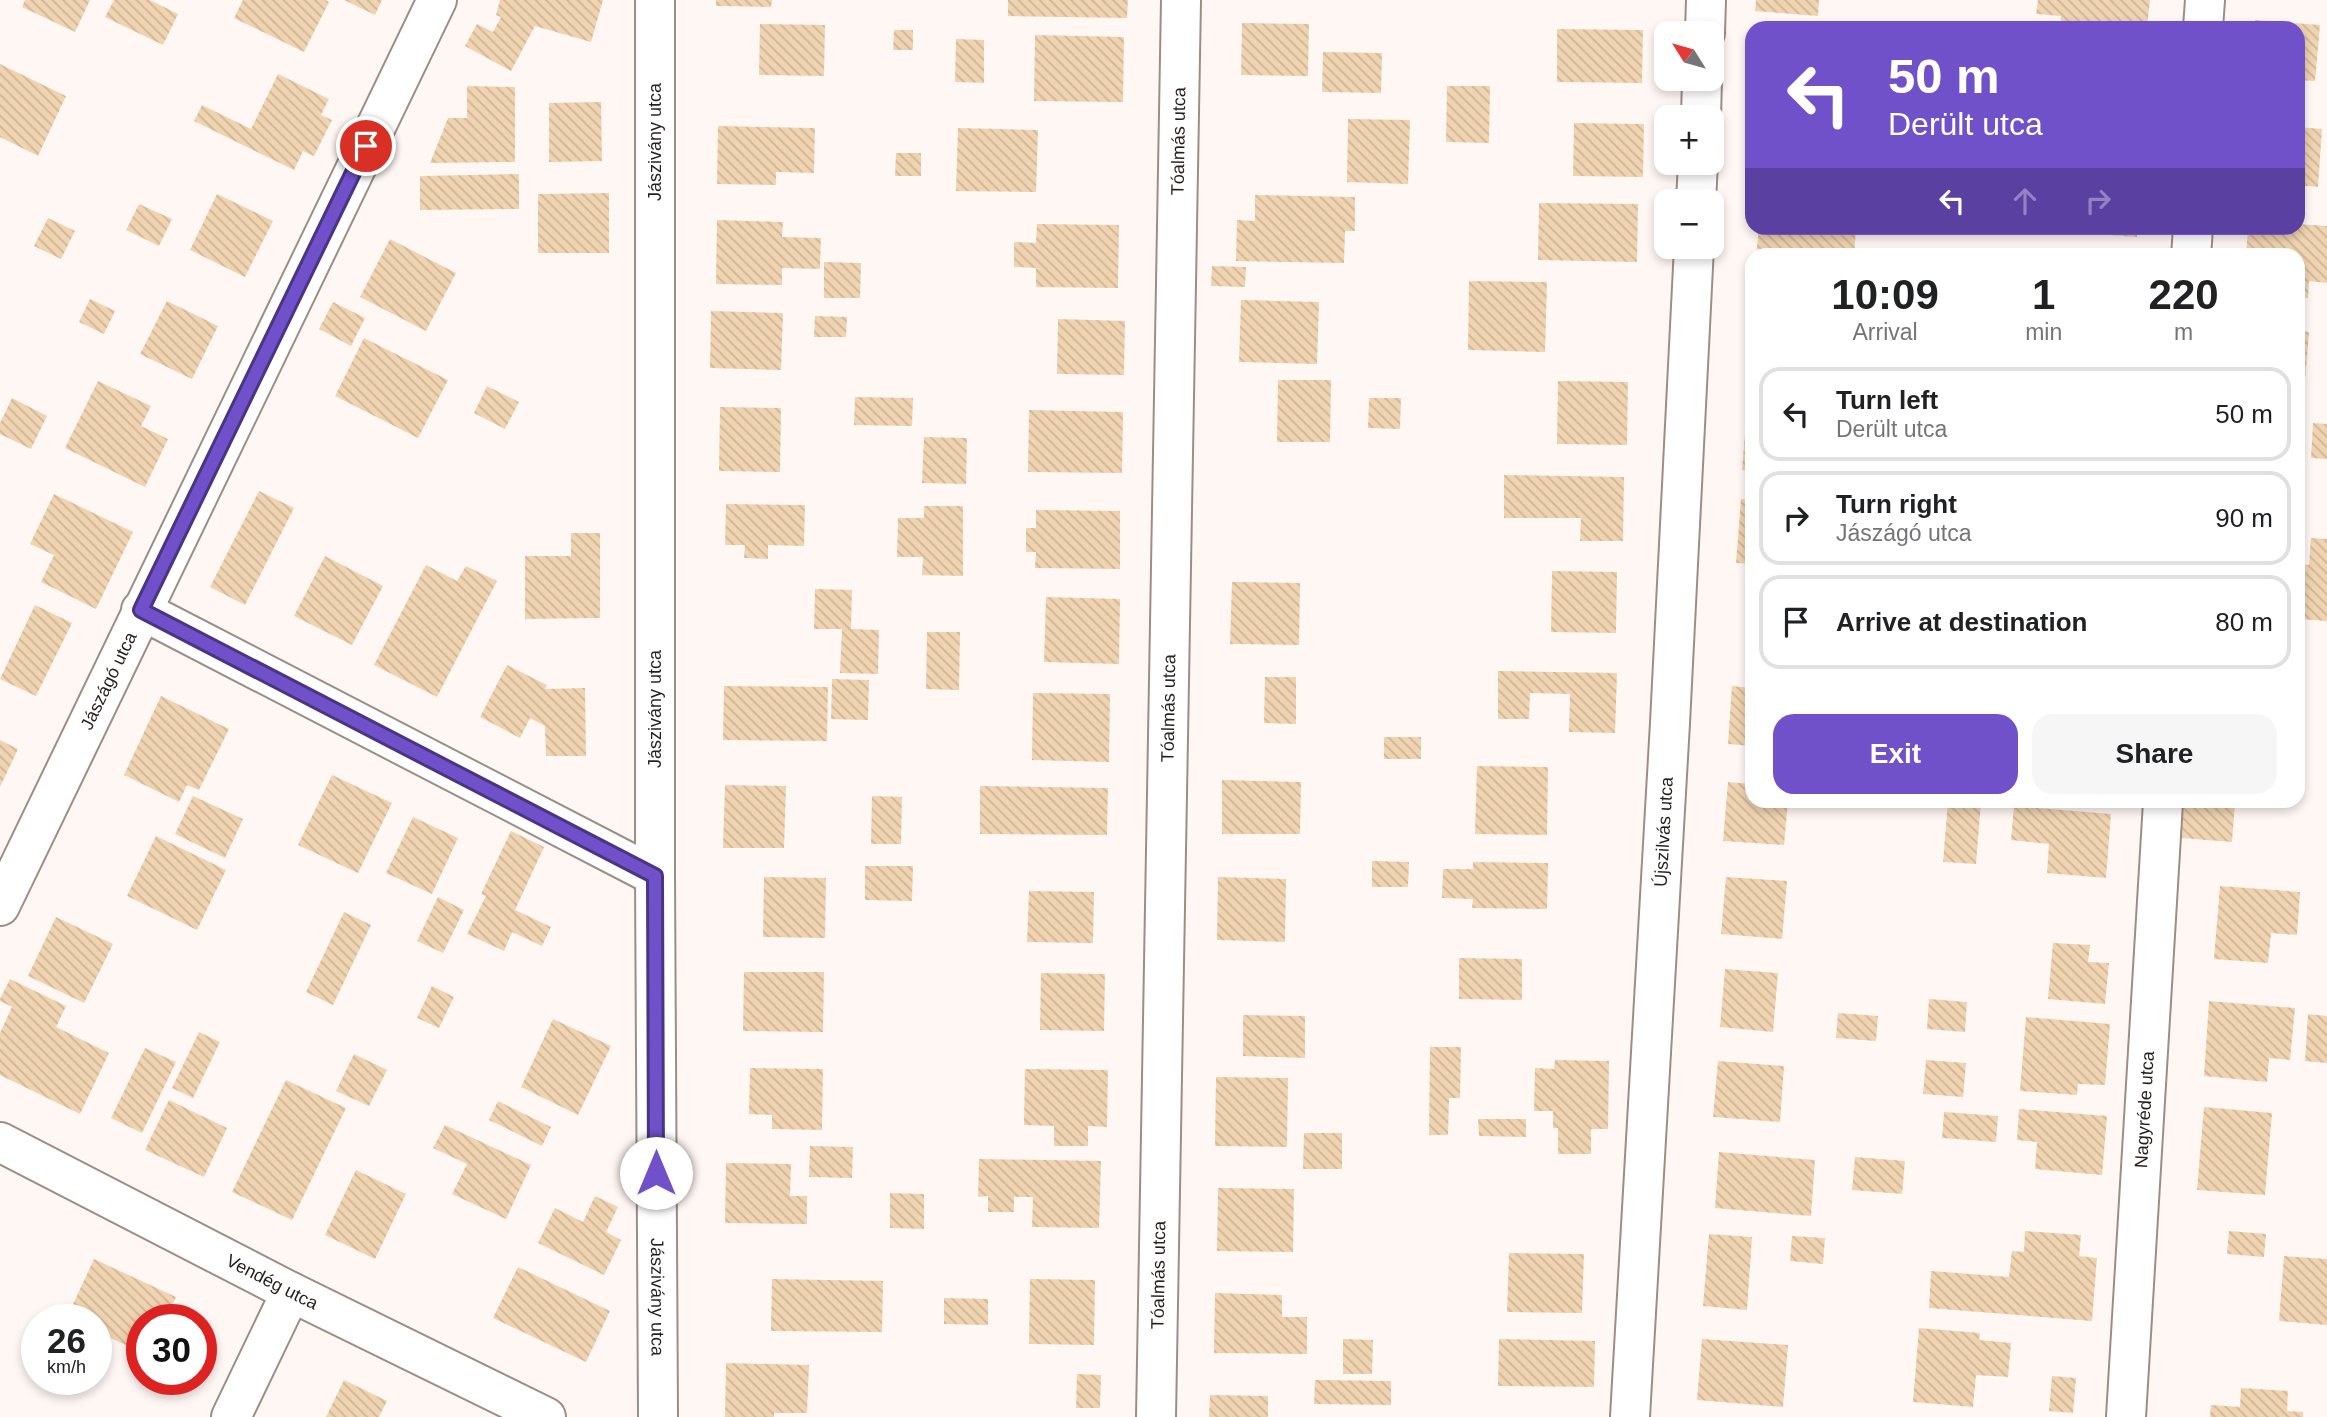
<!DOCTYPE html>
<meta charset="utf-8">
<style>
:root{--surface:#fff;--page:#f6f6f6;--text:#202124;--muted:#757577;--line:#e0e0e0;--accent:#7151ca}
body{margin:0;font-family:Helvetica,sans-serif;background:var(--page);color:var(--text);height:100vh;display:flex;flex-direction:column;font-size:26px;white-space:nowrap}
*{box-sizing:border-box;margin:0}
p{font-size:23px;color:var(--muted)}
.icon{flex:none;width:38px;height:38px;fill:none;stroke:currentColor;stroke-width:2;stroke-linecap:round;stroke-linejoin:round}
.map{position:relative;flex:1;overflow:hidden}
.details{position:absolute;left:1745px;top:248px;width:560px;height:560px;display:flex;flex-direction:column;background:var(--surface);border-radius:21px;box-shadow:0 4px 10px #0003}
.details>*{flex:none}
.top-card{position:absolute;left:1745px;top:21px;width:560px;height:214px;border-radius:21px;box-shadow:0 4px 10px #0003;background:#7151ca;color:#fff;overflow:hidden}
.needle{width:46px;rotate:307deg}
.buttons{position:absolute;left:1654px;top:21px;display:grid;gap:14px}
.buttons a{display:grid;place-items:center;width:70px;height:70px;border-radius:14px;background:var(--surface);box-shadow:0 4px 10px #0003;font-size:35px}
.speed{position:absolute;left:21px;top:1304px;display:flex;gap:14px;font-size:35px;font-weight:700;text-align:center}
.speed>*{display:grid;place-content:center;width:91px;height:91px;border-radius:50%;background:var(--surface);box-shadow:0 4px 10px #0003;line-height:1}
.speed small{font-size:18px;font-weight:400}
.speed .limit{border:10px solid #d22;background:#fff;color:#111}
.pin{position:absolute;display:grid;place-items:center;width:60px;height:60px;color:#fff;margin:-30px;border:4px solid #fff;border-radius:50%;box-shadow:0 2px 7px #0007}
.me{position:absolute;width:77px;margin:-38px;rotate:0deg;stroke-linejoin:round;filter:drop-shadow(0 0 5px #0008)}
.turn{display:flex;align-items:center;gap:24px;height:147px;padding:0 28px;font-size:32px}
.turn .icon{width:91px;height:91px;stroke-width:2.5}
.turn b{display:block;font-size:49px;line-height:60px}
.lanes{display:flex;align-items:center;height:66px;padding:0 28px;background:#0003;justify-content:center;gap:35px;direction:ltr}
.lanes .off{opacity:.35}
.eta{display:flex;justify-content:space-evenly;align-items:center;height:119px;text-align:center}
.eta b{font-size:42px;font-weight:600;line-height:49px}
.cta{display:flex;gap:14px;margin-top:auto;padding:14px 28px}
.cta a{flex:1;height:80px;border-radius:21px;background:var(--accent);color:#fff;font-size:28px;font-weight:600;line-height:80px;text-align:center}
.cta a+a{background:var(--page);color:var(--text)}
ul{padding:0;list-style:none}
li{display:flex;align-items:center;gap:21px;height:94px;margin:0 14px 10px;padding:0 14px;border:4px solid var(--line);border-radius:21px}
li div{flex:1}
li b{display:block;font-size:26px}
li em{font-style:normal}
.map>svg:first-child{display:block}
.building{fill:url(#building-back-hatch)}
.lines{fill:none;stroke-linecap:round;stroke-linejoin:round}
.street-casing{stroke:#9e8d86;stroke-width:42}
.street{stroke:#fff;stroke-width:38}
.route-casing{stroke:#493583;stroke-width:18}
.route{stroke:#7151ca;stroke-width:12}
.labels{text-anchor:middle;stroke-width:5;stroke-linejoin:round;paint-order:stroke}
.street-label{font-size:18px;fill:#261f1d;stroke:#fff}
</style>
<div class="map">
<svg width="2327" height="1417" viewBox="0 0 2327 1417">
<defs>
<pattern id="building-back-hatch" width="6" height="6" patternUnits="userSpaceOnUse" patternTransform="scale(1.75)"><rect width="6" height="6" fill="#f0d3b0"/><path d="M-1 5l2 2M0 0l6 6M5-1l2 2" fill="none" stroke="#ceb597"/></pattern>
</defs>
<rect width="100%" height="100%" fill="#fff7f4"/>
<path class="building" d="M25,0H90L75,32L22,7Z
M114,0H150L178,14L163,45L105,17Z
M243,0H325L329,2L304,52L234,18Z
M344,0H382L375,15Z
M500,0H603L591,42L535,26L511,71L465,46L477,24L493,32L501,17L496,15Z
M716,0H772L771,7L716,6Z
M1008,0H1128L1127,18L1008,16Z
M1756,0H1819L1818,16L1755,11Z
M2038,0H2150L2147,28H2060L2061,16L2036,14Z
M2255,20L2320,25L2315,81L2298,80V28H2255Z
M1242,23L1309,24L1308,76L1241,75Z
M760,24L825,25L824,76L759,75Z
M1557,29L1643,30L1642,83L1557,82Z
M894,30H913V50H893Z
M1035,35L1124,37L1123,102L1034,101Z
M956,39L984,40V83L955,82Z
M1323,52L1382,53L1381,93L1322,92Z
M0,64L66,96L38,156L0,137Z
M278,74L329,99L321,115L332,120L314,156L303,151L294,170L194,121L202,105L251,129Z
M467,86L515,87V162L430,163L448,118H467Z
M1447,86H1490L1489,143L1446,142Z
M601,102L602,161L549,162V103Z
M1348,119L1410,120L1408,184L1347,182Z
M1574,123L1644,124L1643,177L1573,176Z
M718,126L815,128L814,173L776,172V185L717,184Z
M2298,127L2322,129L2318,187L2298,185Z
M958,128L1038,130L1036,192L956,191Z
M896,153H921V176H895Z
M519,174V209L420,210V176Z
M609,193V253H538V194Z
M217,194L273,221L245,277L190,250Z
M1255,195L1355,197V231H1345L1344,263L1236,261L1237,220L1255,221Z
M1539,203L1638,204L1637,262L1538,260Z
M139,204L172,219L159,246L126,230Z
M48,218L75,231L61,259L34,246Z
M717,220L783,222L782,237L821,238L820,269L782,268V285L716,284Z
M1037,224L1119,225L1118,288L1036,287V268L1014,267V242L1036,243Z
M2298,224L2327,226V283L2309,281L2308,298L2298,297V256H2246L2248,228H2298Z
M1759,228L1804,230V228H1856L1854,256H1756Z
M2053,228H2137V237L2053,231Z
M390,239L456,273L426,331L360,297Z
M824,262L861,263L860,298H824Z
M1212,266L1246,267L1245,287L1211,286Z
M1469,281L1547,282L1545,352L1468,350Z
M90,299L115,311L104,334L79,322Z
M1241,300L1319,302L1317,364L1239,362Z
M167,301L218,326L192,379L140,354Z
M333,302L365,318L351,346L319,329Z
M711,311L783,313L781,370L710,368Z
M815,316L847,317L846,337H814Z
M1058,319L1125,321L1124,375L1057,374Z
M2298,331L2309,332L2304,393L2298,392Z
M364,338L448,380L418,438L335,396Z
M1278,380H1331L1330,442H1277Z
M98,381L151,406L141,426L168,439L145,487L65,448Z
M1558,381L1628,382L1627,445L1557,444Z
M487,386L519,402L505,429L474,413Z
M855,397L913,398L912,426L854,425Z
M12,398L47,416L31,449L0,434V423Z
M1369,398H1401L1400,429L1368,428Z
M720,407L781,408L780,472L719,471Z
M1029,410L1123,412L1122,473L1028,472Z
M1747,410H1752V471L1742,470Z
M2313,423L2327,424V459L2311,458Z
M924,437L967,438L966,484L922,483Z
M1504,475L1624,477L1623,541H1580L1581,518H1504Z
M259,491L294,508L245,605L210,587Z
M54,494L133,532L96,609L41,582L54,555L30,544Z
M1741,499L1752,500V564L1736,563Z
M726,504L805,505L804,546L768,545V559L744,558L745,545H725Z
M924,506H963V576L922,575L923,557H897L898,518H924Z
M1036,510L1120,511V569L1035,568L1036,552H1026V528H1036Z
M571,533H600V618L525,619V556H571Z
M2311,538L2327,539V621L2298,619V564L2309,565Z
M325,556L383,586L352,645L294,616Z
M426,565L457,581L466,566L497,581L437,697L374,665Z
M1552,571L1617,572L1616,633L1551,632Z
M1232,582L1300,583L1299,645L1230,644Z
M815,589L852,590L851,629L879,630L878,674L840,673L842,629H814Z
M1046,597L1120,599L1119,664L1044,662Z
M35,605L72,623L36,696L0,679Z
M927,632H960L959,690L926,689Z
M2298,663H2304L2302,691H2298Z
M507,665L547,685L545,689L585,688L586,756H546L545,726L530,718L520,738L480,717Z
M1498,671L1617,673L1615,733L1569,732L1570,694L1530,693L1529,719H1498Z
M1265,677H1296V724L1264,723Z
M832,679L869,680L868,720L831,719Z
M724,686L828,687L827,741L723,740Z
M1732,686L1752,688V746L1728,744Z
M1033,693L1110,694L1109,762L1032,760Z
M161,696L229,729L199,790L187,785L179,802L124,775Z
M1384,737H1421V759H1384Z
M0,740L18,749L0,787Z
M1477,766L1548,767L1547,835L1475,834Z
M332,775L392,803L358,873L298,845Z
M1222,780L1301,782L1300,834H1222Z
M1728,782L1752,784V802H1788L1784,845L1723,841Z
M725,785L786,786L784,848H723Z
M980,786L1108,788L1107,835L980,834Z
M193,796L243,819L225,858L175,834Z
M872,796L902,797L901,844H871Z
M1948,802H1981L1976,864L1943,862Z
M2183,802H2235L2232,842L2181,838Z
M2014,806L2111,814L2106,878L2047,873L2049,844L2011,840Z
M413,817L458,838L432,894L386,873Z
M511,831L544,847L515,910L551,927L542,946L512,932L504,951L467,934L486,896L481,894Z
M156,836L226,870L197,930L127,896Z
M1372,861L1409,862L1408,887H1372Z
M1473,862L1548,863L1547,909L1472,908L1473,899L1442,898L1443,869H1473Z
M865,866H913L912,901L865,900Z
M764,877L826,878L825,938L763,937Z
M1218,877L1286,879L1285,942L1217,940Z
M1726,877L1787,881L1782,939L1721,934Z
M2220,886L2300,892L2297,935L2271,933L2268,963L2214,959Z
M1029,891L1094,892L1093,943L1027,942Z
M438,897L464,910L443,953L417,941Z
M344,912L371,925L333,1005L306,992Z
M56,917L113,944L84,1003L28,976Z
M2053,943L2090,945L2088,962L2109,963L2105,1004L2048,999Z
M1459,958L1522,959V1000L1459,999Z
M1725,969L1778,973L1773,1032L1720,1027Z
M744,972H824L823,1032L743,1031Z
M1041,973L1105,974L1104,1031L1040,1030Z
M10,979L66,1006L56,1027L109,1053L80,1114L0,1075V1033L12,1007L0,1001V999Z
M432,986L454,997L439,1028L417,1018Z
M1929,999L1967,1002L1965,1032L1927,1029Z
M2209,1001L2295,1008L2290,1060L2269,1058L2267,1082L2204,1076Z
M1838,1013L1878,1016L1876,1041L1836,1038Z
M2308,1014L2327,1016V1063L2305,1061Z
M1243,1015L1305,1016V1058L1243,1056Z
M2026,1017L2110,1024L2105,1085L2078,1084L2077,1095L2020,1091Z
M553,1019L611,1046L578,1115L521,1087Z
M199,1032L220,1042L193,1098L172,1088Z
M1430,1047H1461L1460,1098H1449L1448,1135H1429Z
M145,1048L176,1062L142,1133L111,1118Z
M354,1054L387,1070L369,1106L336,1091Z
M1555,1060L1609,1061L1608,1129H1591V1154H1558V1128H1553V1111H1534L1535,1068L1554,1069Z
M1926,1060L1966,1063L1963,1097L1923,1094Z
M1718,1061L1784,1066L1780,1122L1713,1117Z
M750,1068L823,1069L822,1130L772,1129V1115L749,1114Z
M1025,1069L1108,1070L1107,1127L1088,1126V1146H1054V1126L1024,1125Z
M1216,1077L1288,1078L1287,1147L1215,1146Z
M286,1080L346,1108L292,1220L232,1192Z
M169,1100L227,1128L204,1177L145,1150Z
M498,1101L551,1127L542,1146L489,1120Z
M2204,1107L2272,1113L2265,1195L2197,1190Z
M2019,1109L2107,1116L2102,1175L2035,1169L2037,1142L2017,1140Z
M1944,1112L1998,1116L1996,1142L1942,1138Z
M1478,1119H1526V1137L1479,1136Z
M445,1125L531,1165L506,1219L452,1194L467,1164L433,1148Z
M1304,1133H1342V1169H1303Z
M810,1146L853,1147L852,1178L809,1177Z
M1719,1152L1815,1160L1811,1216L1715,1208Z
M1855,1157L1905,1161L1902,1194L1852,1190Z
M979,1159L1101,1161L1099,1228L1032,1227L1033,1197H1014V1212H988V1196L978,1197Z
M726,1163L791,1164L790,1196H807V1224L725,1223Z
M356,1170L406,1194L375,1259L325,1235Z
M1218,1188L1294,1189L1293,1252L1217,1251Z
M890,1193L924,1194V1229L890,1228Z
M595,1196L618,1207L606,1232L621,1240L604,1275L538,1243L555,1208L583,1222Z
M2025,1231L2081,1235L2079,1256L2097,1258L2092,1321L1929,1308L1931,1271L2009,1277L2012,1251L2024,1252Z
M2229,1231L2266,1234L2264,1257L2227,1254Z
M1709,1234L1752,1237L1747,1310L1703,1306Z
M1792,1236L1825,1238L1823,1264L1790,1261Z
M1509,1253L1584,1254L1582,1313L1507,1312Z
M2284,1256L2327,1259V1325L2279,1321Z
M94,1259L176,1297L165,1320H142V1353L96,1331V1320H73L67,1317Z
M518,1267L610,1311L586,1362L493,1318Z
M772,1279L883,1281L882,1332L771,1331Z
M1030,1279L1095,1280L1094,1345L1029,1344Z
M1215,1293L1282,1295V1317H1307V1354L1214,1353Z
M944,1298L988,1299V1325L944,1324Z
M1919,1328L1980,1333L1979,1340L2011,1343L2008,1377L1976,1375L1973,1407L1913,1402Z
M1343,1339L1373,1340L1372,1374H1343Z
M1499,1339L1595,1341L1594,1387L1498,1386Z
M1702,1339L1788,1345L1783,1407L1697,1400Z
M726,1363L809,1365L807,1413H774V1417H725Z
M1077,1374L1101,1375L1100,1408H1076Z
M2052,1376L2076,1378L2073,1413L2049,1411Z
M344,1380L387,1401L379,1417H326Z
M1315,1380L1391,1381V1405L1314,1404Z
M2241,1388L2288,1391L2287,1411L2303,1412V1417H2210L2211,1405L2240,1407Z
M1210,1395L1268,1396V1417H1209Z"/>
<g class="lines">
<g class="street-casing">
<g id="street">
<path id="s1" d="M655,0V876L658,1417"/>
<path d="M2203,28L2205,0"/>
<path d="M1705,33L1706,0"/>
<path d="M1701,117L1702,79"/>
<path d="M1696,201L1698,163"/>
<path d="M2191,256L2193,228"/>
<path d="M141,610L655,876"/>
<path id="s2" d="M0,906L437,0"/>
<path id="s3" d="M0,1142L291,1292L546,1417"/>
<path d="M231,1417L291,1292"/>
<path id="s4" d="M1156,1417L1181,0"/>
<path id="s5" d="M1630,1417L1670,723L1694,247"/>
<path id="s6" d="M2126,1417L2163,802"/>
</g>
</g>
<use href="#street" class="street"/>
</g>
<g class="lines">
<g class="route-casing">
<path id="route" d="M366,146L141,610L655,876L656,1173"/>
</g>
<use href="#route" class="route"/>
</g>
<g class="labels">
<g class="street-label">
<text transform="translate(655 142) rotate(-90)" y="6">Jászivány utca</text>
<text dy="6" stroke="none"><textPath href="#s4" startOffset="1276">Tóalmás utca</textPath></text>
<text dy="6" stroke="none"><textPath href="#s2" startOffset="250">Jászágó utca</textPath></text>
<text transform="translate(655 709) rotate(-90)" y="6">Jászivány utca</text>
<text dy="6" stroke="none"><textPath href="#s4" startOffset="709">Tóalmás utca</textPath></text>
<text dy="6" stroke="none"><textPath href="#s5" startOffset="586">Újszilvás utca</textPath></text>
<text dy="6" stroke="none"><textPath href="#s6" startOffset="308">Nagyréde utca</textPath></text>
<text dy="6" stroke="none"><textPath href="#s4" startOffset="142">Tóalmás utca</textPath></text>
<text dy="6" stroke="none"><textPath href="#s3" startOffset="306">Vendég utca</textPath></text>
<text dy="6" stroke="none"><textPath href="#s1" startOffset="1297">Jászivány utca</textPath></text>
</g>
</g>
</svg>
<div class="buttons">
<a><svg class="needle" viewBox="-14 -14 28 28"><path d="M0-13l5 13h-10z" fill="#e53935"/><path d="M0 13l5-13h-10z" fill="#757577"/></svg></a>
<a>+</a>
<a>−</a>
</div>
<div class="speed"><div>26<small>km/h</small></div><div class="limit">30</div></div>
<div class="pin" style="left:366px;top:146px;background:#d93025"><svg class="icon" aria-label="arrive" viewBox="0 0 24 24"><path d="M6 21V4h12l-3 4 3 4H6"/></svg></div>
<svg class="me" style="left:656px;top:1173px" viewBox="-20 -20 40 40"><circle r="19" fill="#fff"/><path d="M0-13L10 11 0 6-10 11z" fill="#7151ca"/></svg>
<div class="top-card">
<div class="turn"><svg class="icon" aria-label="left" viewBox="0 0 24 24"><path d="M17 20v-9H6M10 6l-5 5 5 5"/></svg><div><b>50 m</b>Derült utca</div></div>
<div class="lanes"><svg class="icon" aria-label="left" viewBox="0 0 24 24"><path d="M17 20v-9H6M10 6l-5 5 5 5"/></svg><svg class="icon off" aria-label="ahead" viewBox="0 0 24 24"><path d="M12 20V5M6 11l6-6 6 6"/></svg><svg class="icon off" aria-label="right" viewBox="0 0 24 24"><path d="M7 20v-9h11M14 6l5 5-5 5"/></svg></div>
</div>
<section class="details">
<div class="eta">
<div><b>10:09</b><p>Arrival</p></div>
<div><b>1</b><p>min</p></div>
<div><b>220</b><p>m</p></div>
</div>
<ul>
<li><svg class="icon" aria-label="left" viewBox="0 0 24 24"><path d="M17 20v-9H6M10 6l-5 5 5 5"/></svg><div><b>Turn left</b><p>Derült utca</p></div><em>50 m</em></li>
<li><svg class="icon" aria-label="right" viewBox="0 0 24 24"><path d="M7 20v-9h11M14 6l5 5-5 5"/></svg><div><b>Turn right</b><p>Jászágó utca</p></div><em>90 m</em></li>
<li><svg class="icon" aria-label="arrive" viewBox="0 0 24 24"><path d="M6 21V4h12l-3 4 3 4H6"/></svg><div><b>Arrive at destination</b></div><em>80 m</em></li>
</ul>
<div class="cta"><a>Exit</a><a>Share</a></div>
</section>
</div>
